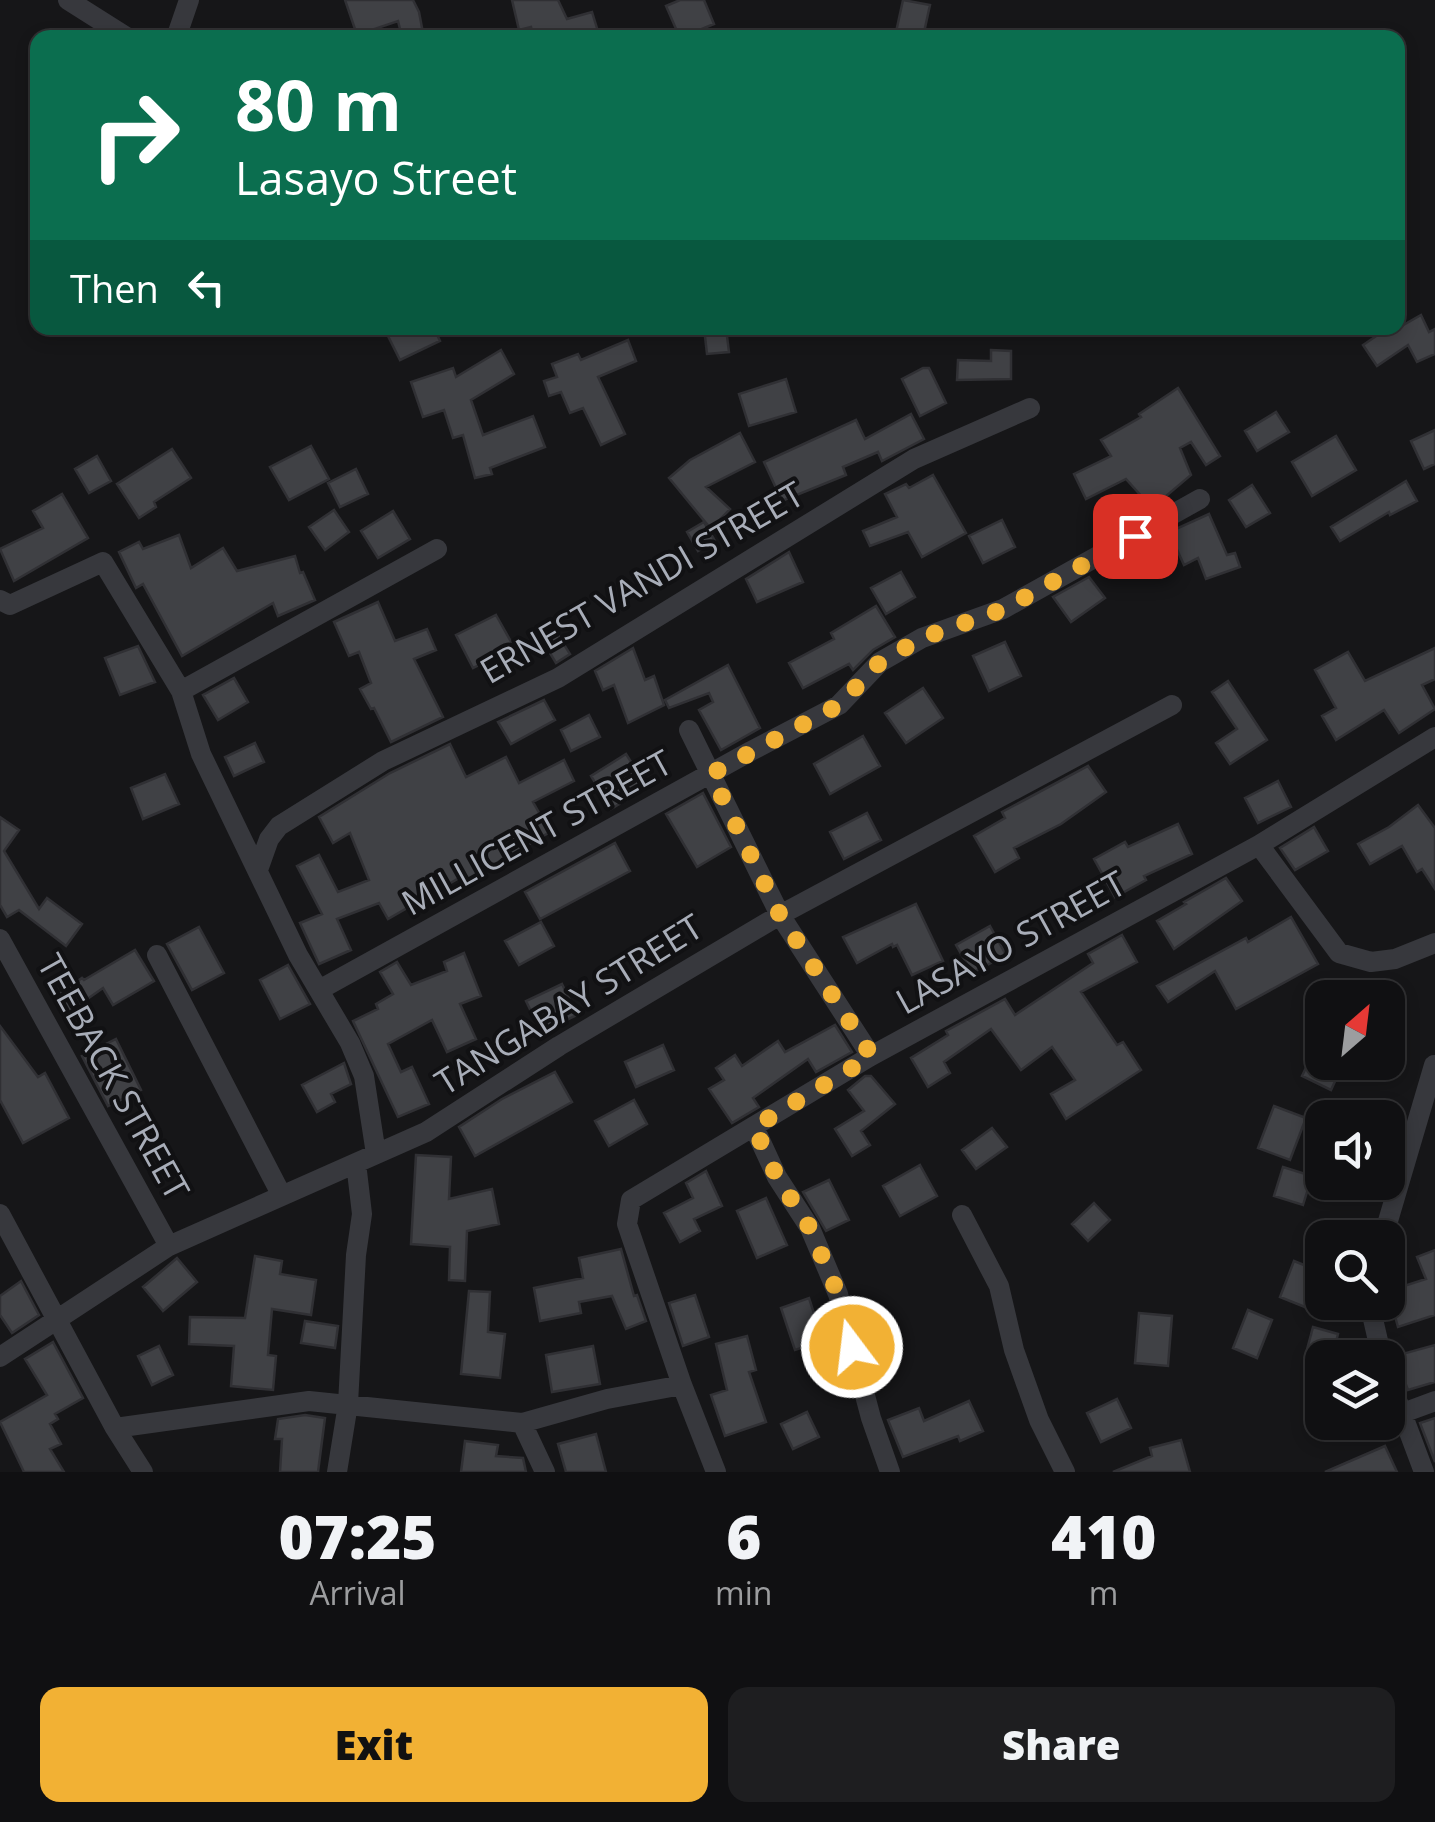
<!DOCTYPE html>
<style>
:root{--surface:#101012;--page:#1e1e20;--text:#f1f3f6;--muted:#9c9d9f;--line:#303032;--accent:#f2b134}
body{margin:0;font-family:"Open Sans",sans-serif;background:var(--page);color:var(--text);height:100vh;display:flex;flex-direction:column;font-size:38px;white-space:nowrap}
*{box-sizing:border-box;margin:0}
p{font-size:32px;color:var(--muted)}
.icon{flex:none;width:55px;height:55px;fill:none;stroke:currentColor;stroke-width:2;stroke-linecap:round;stroke-linejoin:round}
.map{position:relative;height:1472px;overflow:hidden}
.sheet{display:flex;flex-direction:column;background:var(--surface);flex:1}
.sheet>*{flex:none}
.hud{position:absolute;left:30px;top:30px;width:1375px;height:305px;border-radius:20px;box-shadow:0 5px 15px #0003,0 0 0 2px var(--line);background:#0b6e4f;color:#fff;overflow:hidden}
.needle{width:65px;rotate:28deg}
.buttons{position:absolute;left:1305px;top:980px;display:grid;gap:20px}
.buttons a{display:grid;place-items:center;width:100px;height:100px;border-radius:20px;background:var(--surface);box-shadow:0 5px 15px #0003,0 0 0 2px var(--line);font-size:50px}
.pin{position:absolute;display:grid;place-items:center;width:85px;height:85px;color:#fff;margin:-42px;border-radius:20px;box-shadow:0 5px 15px #0006}
.me{position:absolute;width:110px;margin:-55px;rotate:345deg;stroke-linejoin:round;filter:drop-shadow(0 0 8px #0008)}
.turn{display:flex;align-items:center;gap:35px;height:210px;padding:0 40px;font-size:45px}
.turn .icon{width:130px;height:130px;stroke-width:2.5}
.turn b{display:block;font-size:70px;line-height:85px}
.then{display:flex;align-items:center;height:95px;padding:0 40px;background:#0003;gap:20px;font-size:38px}
.eta{display:flex;justify-content:space-evenly;align-items:center;height:170px;text-align:center}
.eta b{font-size:60px;font-weight:800;line-height:70px}
.action{display:flex;gap:20px;margin-top:auto;padding:20px 40px}
.action a{flex:1;height:115px;border-radius:20px;background:var(--accent);color:#111;font-size:40px;font-weight:800;line-height:115px;text-align:center}
.action a+a{background:var(--page);color:var(--text)}
.map>svg:first-child{display:block}
.building{fill:#404145;stroke:#303034;stroke-width:2.5}
.lines{fill:none;stroke-linecap:round;stroke-linejoin:round}
.minor{stroke:#37383d;stroke-width:20}
.route{stroke:#f2b134;stroke-width:18;stroke-dasharray:0 32.4}
.labels{text-anchor:middle;stroke-width:8;stroke-linejoin:round;paint-order:stroke}
.street-label{font-size:35px;fill:#a8adb8;stroke:#111113}
</style>
<div class="map">
<svg width="1435" height="1472" viewBox="0 0 1435 1472">
<rect width="100%" height="100%" fill="#161618"/>
<path class="building" d="M345,0H413L419,12L423,33L402,37L398,21L357,35Z
M512,0H558L567,19L592,12L600,38H534L531,27L519,30Z
M680,0H704L714,24L680,38L666,6Z
M903,0L930,5L923,37L896,32Z
M1421,315L1429,332L1435,329V354L1417,362L1408,345L1377,366L1363,345L1388,328H1398Z
M384,328H434L440,341L400,360Z
M704,328H726L729,352L707,354Z
M628,340L636,361L598,377L625,434L601,445L583,408L570,413L561,392L549,396L544,381L557,377L552,364L578,354L581,360Z
M501,350L514,374L471,400L483,435L533,416L545,447L490,468L492,474L475,478L463,435L453,438L444,410L423,417L411,382L453,368L456,377Z
M991,350L1011,351V379L957,380L958,360L991,361Z
M923,368H929L946,403L920,416L902,379Z
M786,379L796,412L749,426L739,394Z
M1178,388L1220,456L1206,465L1191,442L1180,448L1191,475L1152,508L1126,479L1086,499L1074,474L1111,456L1101,440L1141,417L1139,414Z
M1276,412L1289,432L1257,451L1245,431Z
M911,414L924,439L882,461L878,452L843,467L846,475L782,501L764,462L856,420L865,439Z
M1435,430V464L1424,469L1411,441Z
M740,433L755,462L706,487L730,509L711,529L669,478L690,460Z
M1336,436L1356,470L1312,496L1292,462Z
M311,446L329,479L289,500L270,467Z
M172,449L191,478L154,502L156,507L139,518L117,484Z
M97,456L111,481L89,493L75,469Z
M356,469L368,494L340,507L328,483Z
M933,475L966,533L922,557L908,532L870,546L863,531L897,517L885,494L906,484L909,488Z
M1406,481L1417,501L1390,515L1389,512L1340,541L1331,527Z
M1252,485L1270,513L1246,527L1229,500Z
M62,494L88,538L14,581L0,549L43,528L33,511Z
M334,510L349,532L325,550L309,527Z
M393,511L410,539L378,558L361,531Z
M1209,514L1227,555L1235,553L1240,567L1206,579L1198,558L1184,565L1169,532Z
M1002,520L1015,547L983,563L969,536Z
M704,522L715,541L698,551L687,532Z
M179,535L191,568L223,548L237,571L295,556L300,573L303,572L315,600L278,616L273,603L182,656L143,584L136,588L119,552L139,542L143,549Z
M789,552L803,582L757,602L746,579Z
M901,572L915,597L886,614L871,588Z
M1089,577L1105,598L1071,622L1053,597Z
M378,602L395,641L427,629L436,650L414,659L443,717L391,742L374,708L371,709L360,689L371,683L359,652L349,656L334,622Z
M876,606L895,637L873,650L853,670L849,664L803,688L789,663L834,639L831,633Z
M496,615L514,647L473,668L456,635Z
M553,627L570,654L556,663L542,640V634Z
M1005,642L1021,676L989,691L973,656Z
M138,646L155,682L120,695L105,658Z
M633,648L645,680L654,676L664,705L628,723L614,685L603,690L595,671Z
M1435,648V679L1422,685L1435,709L1399,733L1384,710L1336,740L1322,716L1336,708L1315,670L1348,652L1365,681Z
M728,665L760,728L721,750L699,710L713,702L709,693L669,708L665,700Z
M234,678L248,702L218,720L203,695Z
M1228,681L1267,740L1230,764L1216,743L1237,729L1212,692Z
M923,688L943,718L906,743L885,713Z
M544,700L555,720L511,744L498,722Z
M589,715L600,737L571,751L561,730Z
M863,736L880,766L830,794L814,764Z
M255,743L264,762L234,776L225,757Z
M450,744L466,777L506,757L519,783L564,760L574,781L533,802L550,832L464,882L461,877L388,919L379,903L337,919L351,950L319,964L300,923L322,914L297,866L319,855L338,892L369,880L350,833L333,843L319,817L390,773Z
M626,754L647,787L611,809L591,776Z
M1088,766L1106,792L1061,824L1014,848L1019,858L995,872L974,836L1005,818L1002,812Z
M165,774L179,804L143,819L131,788Z
M1278,781L1291,807L1258,823L1245,798Z
M703,793L731,847L697,867L666,814Z
M1418,805L1435,828V889L1422,869L1417,872L1402,846L1370,864L1358,844L1389,827Z
M867,813L881,840L844,859L830,832Z
M0,817L19,830L4,851L39,909L47,898L82,924L66,946L19,910L7,917L0,905Z
M1178,824L1192,854L1144,876L1146,880L1115,897L1094,859L1125,842L1128,847Z
M1314,827L1328,851L1295,870L1280,848Z
M615,843L630,871L540,919L525,892Z
M1226,878L1242,901L1174,949L1157,921L1186,904L1184,902Z
M916,904L943,961L912,975L897,945L893,947L892,944L857,963L843,937Z
M1291,917L1318,964L1236,1009L1215,971L1168,1002L1157,986L1246,938L1248,942Z
M541,922L554,946L519,965L505,941Z
M990,926L1006,955L972,973L956,945Z
M199,927L224,973L192,990L167,944Z
M1122,935L1137,962L1081,992L1117,1045L1123,1042L1141,1070L1066,1119L1051,1094L1075,1080L1052,1047L1021,1070L991,1029L944,1062L950,1073L928,1087L911,1058L948,1035L946,1031L1005,999L1015,1015L1093,963L1088,954Z
M135,950L154,981L113,1005L103,988L66,1014L54,998L82,978L84,980Z
M464,953L481,996L460,1004L476,1039L447,1052L432,1020L388,1044L401,1072L412,1067L429,1104L398,1117L353,1021L378,1009L376,1004L393,994L380,972L397,962L411,985L447,971L444,962Z
M288,965L310,1004L280,1019L260,980Z
M562,984L577,1015L541,1032L526,1001Z
M835,1025L852,1052L816,1072L808,1059L753,1098L759,1107L732,1123L709,1089L724,1080L716,1068L735,1055L742,1066L778,1041L785,1052Z
M0,1026L38,1077L45,1073L69,1118L23,1143L0,1100Z
M1322,1035V1062H1344L1331,1090L1302,1076Z
M116,1039L141,1090L108,1106L82,1056Z
M663,1045L674,1070L636,1087L625,1062Z
M344,1063L351,1084L331,1094L335,1102L317,1112L302,1085Z
M555,1072L572,1102L475,1156L459,1127L502,1099Z
M865,1076H871L895,1104L861,1131L870,1145L852,1156L835,1129L864,1111L848,1090Z
M634,1100L647,1124L609,1146L595,1121Z
M1274,1106L1306,1118L1290,1160L1258,1148Z
M992,1128L1007,1147L976,1169L962,1150Z
M416,1155L451,1157L449,1199L492,1189L499,1224L467,1231L465,1281L449,1280L450,1247L411,1244Z
M920,1165L937,1196L900,1216L883,1186Z
M1283,1167L1312,1176L1303,1205L1274,1196Z
M706,1171L722,1206L694,1219L700,1231L680,1242L664,1213L693,1198L686,1183Z
M829,1180L849,1220L826,1231L803,1192Z
M766,1198L787,1245L757,1258L737,1211Z
M1094,1203L1110,1220L1088,1241L1072,1224Z
M621,1249L634,1296L637,1295L646,1321L626,1329L612,1296L579,1302L581,1313L540,1321L534,1288L583,1278L579,1258Z
M1435,1250V1315L1398,1327L1388,1291L1426,1279L1417,1257Z
M255,1256L282,1261L280,1274L316,1280L311,1315L272,1309L268,1355L276,1356L273,1390L231,1386L234,1346L189,1344L190,1317L245,1318Z
M177,1258L197,1282L163,1311L143,1287Z
M1294,1261L1319,1271L1305,1307L1280,1297Z
M21,1281L39,1315L12,1333L0,1315V1296Z
M469,1291L490,1292L488,1332L505,1334L500,1378L461,1374Z
M695,1295L709,1337L683,1346L669,1303Z
M809,1298L823,1341L795,1350L781,1308Z
M1248,1310L1272,1320L1257,1358L1233,1348Z
M1139,1313L1172,1316L1168,1366L1135,1363Z
M305,1321L338,1326L335,1348L301,1343Z
M1313,1327L1338,1334L1332,1358H1322V1361L1305,1357Z
M747,1336L756,1370L749,1372L766,1422L725,1436L711,1395L727,1390L716,1344Z
M53,1342L83,1398L55,1414L58,1419L50,1424L61,1444L50,1449L64,1472H24L0,1422L47,1395L25,1359Z
M1435,1345V1382L1408,1390L1395,1356Z
M159,1346L173,1375L152,1385L138,1356Z
M593,1346L600,1384L552,1392L546,1355Z
M1117,1399L1131,1428L1101,1442L1087,1413Z
M969,1401L983,1431L960,1441L958,1436L903,1457L888,1420L919,1408L924,1421Z
M807,1412L819,1437L793,1449L781,1424Z
M305,1415L325,1418L318,1472H280L282,1439H275L278,1419Z
M1435,1418V1462L1420,1423Z
M596,1434L606,1472H566L558,1444Z
M1181,1440L1190,1472H1113L1152,1456L1150,1448Z
M465,1441L498,1445L496,1456L523,1458L526,1472H461Z
M1385,1446L1397,1472H1325Z"/>
<g class="lines">
<path class="minor" d="M68,0L128,38
M176,38L189,0
M0,600L10,605L103,562L181,691
M689,730L780,915L871,1056
M1435,737L1259,845L1339,953L1371,962L1395,959L1435,943
M258,870L269,839L279,826L383,761L558,678L914,459L1030,408
M0,939L169,1246
M157,955L281,1194
M319,990L751,751L839,705L880,662L922,638L1003,609L1200,499
M754,1127L777,1177L810,1228L838,1294L871,1418L890,1472
M376,1154L364,1076L350,1043L298,955L201,754L181,691L437,549
M0,1214L115,1428L143,1472
M962,1215L999,1286L1014,1350L1039,1420L1065,1472
M1383,1238L1434,1065
M1375,1302L1373,1319L1382,1358
M0,1357L169,1246L426,1132L559,1046L780,915L1172,705
M1388,1376L1424,1472
M1400,1414L1435,1401
M522,1423L545,1472
M115,1428L309,1401L522,1423L607,1399L682,1385
M337,1472L348,1404L356,1255L362,1214L356,1163
M716,1472L682,1385L627,1224L631,1200L871,1056L1259,845"/>
</g>
<g class="lines">
<path class="route" d="M852,1347L838,1294L810,1228L777,1177L754,1127L872,1056L780,915L711,774L839,705L880,662L922,638L1004,609L1135,536"/>
</g>
<g class="labels">
<g class="street-label">
<text transform="translate(642 583) rotate(-30)" y="12">ERNEST VANDI STREET</text>
<text transform="translate(537 833) rotate(-29)" y="12">MILLICENT STREET</text>
<text transform="translate(1011 943) rotate(-29)" y="12">LASAYO STREET</text>
<text transform="translate(569 1005) rotate(-32)" y="12">TANGABAY STREET</text>
<text transform="translate(113 1077) rotate(61)" y="12">TEEBACK STREET</text>
</g>
</g>
</svg>
<div class="buttons">
<a><svg class="needle" viewBox="-14 -14 28 28"><path d="M0-13l5 13h-10z" fill="#e53935"/><path d="M0 13l5-13h-10z" fill="#9c9d9f"/></svg></a>
<a><svg class="icon" aria-label="sound" viewBox="0 0 24 24"><path d="M4 9h4l5-4v14l-5-4H4zM17 9q2 3 0 6"/></svg></a>
<a><svg class="icon" aria-label="search" viewBox="0 0 24 24"><circle cx="10" cy="10" r="6"/><path d="M15 15l6 6"/></svg></a>
<a><svg class="icon" aria-label="layers" viewBox="0 0 24 24"><path d="M12 4l9 5-9 5-9-5zM3 14l9 5 9-5"/></svg></a>
</div>
<div class="pin" style="left:1135px;top:536px;background:#d93025"><svg class="icon" aria-label="arrive" viewBox="0 0 24 24"><path d="M6 21V4h12l-3 4 3 4H6"/></svg></div>
<svg class="me" style="left:852px;top:1347px" viewBox="-20 -20 40 40"><circle r="17" fill="#f2b134" stroke="#fff" stroke-width="3"/><path d="M0-11L8 9 0 5-8 9z" fill="#fff"/></svg>
<div class="hud">
<div class="turn"><svg class="icon" aria-label="right" viewBox="0 0 24 24"><path d="M7 20v-9h11M14 6l5 5-5 5"/></svg><div><b>80 m</b>Lasayo Street</div></div>
<div class="then">Then<svg class="icon" aria-label="left" viewBox="0 0 24 24"><path d="M17 20v-9H6M10 6l-5 5 5 5"/></svg></div>
</div>
</div>
<section class="sheet">
<div class="eta">
<div><b>07:25</b><p>Arrival</p></div>
<div><b>6</b><p>min</p></div>
<div><b>410</b><p>m</p></div>
</div>
<div class="action"><a>Exit</a><a>Share</a></div>
</section>
